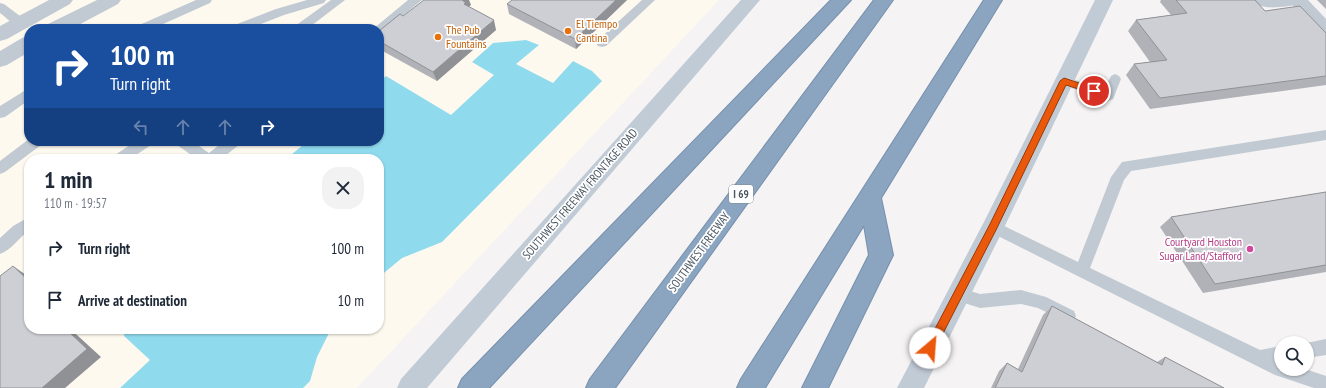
<!DOCTYPE html>
<meta charset="utf-8">
<style>
:root{--surface:#fff;--page:#f2f2f3;--text:#1f2937;--muted:#747a83}
body{margin:0;font-family:"PT Sans Narrow",sans-serif;background:var(--page);color:var(--text);height:100vh;display:flex;flex-direction:column;font-size:15px;white-space:nowrap}
*{box-sizing:border-box;margin:0}
p{font-size:13px;color:var(--muted)}
.icon{flex:none;width:22px;height:22px;fill:none;stroke:currentColor;stroke-width:2;stroke-linecap:round;stroke-linejoin:round}
.map{position:relative;flex:1;overflow:hidden}
.sheet{position:absolute;left:24px;top:154px;width:360px;height:180px;display:flex;flex-direction:column;background:var(--surface);border-radius:16px;box-shadow:0 1px 3px #0004}
.sheet>*{flex:none}
.banner{position:absolute;left:24px;top:24px;width:360px;height:122px;border-radius:16px;box-shadow:0 1px 3px #0004;background:#1a4fa0;color:#fff;overflow:hidden}
.controls{position:absolute;left:1274px;top:336px;display:grid;gap:8px}
.controls a{display:grid;place-items:center;width:40px;height:40px;border-radius:50%;background:var(--surface);box-shadow:0 1px 3px #0004;font-size:20px}
.pin{position:absolute;display:grid;place-items:center;width:34px;height:34px;color:#fff;margin:-17px;border:2px solid #fff;border-radius:50%;box-shadow:0 1px 4px #0007}
.me{position:absolute;width:44px;margin:-22px;rotate:27deg;stroke-linejoin:round;filter:drop-shadow(0 0 3px #0008)}
.turn{display:flex;align-items:center;gap:14px;height:84px;padding:0 20px;font-size:18px}
.turn .icon{width:52px;height:52px;stroke-width:2.5}
.turn b{display:block;font-size:28px;line-height:34px}
.lanes{display:flex;align-items:center;height:38px;padding:0 20px;background:#0003;justify-content:center;gap:20px;direction:ltr}
.lanes .off{opacity:.35}
.round{display:grid;place-items:center;flex:none;width:42px;height:42px;border-radius:16px;background:var(--page)}
.head{display:flex;align-items:center;justify-content:space-between;height:68px;padding:0 20px}
h1{font-size:24px;font-weight:800;line-height:30px}
ul{padding:0;list-style:none}
li{display:flex;align-items:center;gap:12px;height:52px;padding:0 20px}
li div{flex:1}
li b{display:block;font-size:15px}
li em{font-style:normal}
.map>svg:first-child{display:block}
.commercial{fill:#fdf9ef;fill-rule:evenodd}
.water{fill:#90daee}
.lines{fill:none;stroke-linecap:round;stroke-linejoin:round}
.motorway-casing{stroke:#7690ad;stroke-width:2}
.service{fill:#c1cad2;fill-rule:evenodd}
.minor{fill:#c1cad2;fill-rule:evenodd}
.secondary{fill:#c1cbd6;fill-rule:evenodd}
.motorway{fill:#8ba5c1;fill-rule:evenodd}
.wall{fill:#b0b2b7}
.shaded-wall{fill:#909195}
.building{fill:#cdcfd5;stroke:#909195}
.route{fill:#ea580c;stroke:#983908}
.food-dot{fill:#e8710a;stroke:#fff;stroke-width:1.5}
.hotel-dot{fill:#d1479c;stroke:#fff;stroke-width:1.5}
.labels{text-anchor:middle;stroke-width:3.5;stroke-linejoin:round;paint-order:stroke}
.shield{fill:#fff;stroke:#808990;stroke-width:1}
.shield-label{font-size:11px;font-weight:bold;fill:#4a5661}
.food-label{font-size:12px;fill:#c56008;stroke:#fff;text-anchor:start}
.street-label{font-size:12px;fill:#4a5661;stroke:#fff}
.hotel-label{font-size:12px;fill:#b23c85;stroke:#fff;text-anchor:end}
</style>
<div class="map">
<svg width="1326" height="388" viewBox="0 0 1326 388">
<rect width="100%" height="100%" fill="#f5f3f3"/>
<path class="commercial" d="M0,0H719L357,388H0ZM29,29H379V141H29ZM29,159H379V329H29Z"/>
<path class="water" d="M526,40L539,45L516,64L553,83L573,61L592,71L602,81L442,242L402,258L379,277V159H286L308,141H379V82L386,76L451,115L494,75L472,62L493,43Z
M125,329H331L317,357L310,381L303,388H120L150,360L124,336Z"/>
<g class="lines">
<g class="motorway-casing">
<path id="motorway" d="M831,0H851L489,388H458L462,379Z
M874,0H893L615,388H586L590,379Z
M984,0H1002L881,198L893,255L828,388H802L869,255L864,225L765,388H737L741,379Z"/>
</g>
<path class="service" d="M196,0H212L210,3L152,29H135L137,26Z
M307,0H326L324,3L284,15L248,29H230L232,26L276,9Z
M331,0H345L307,29H293L295,26Z
M408,0H422L383,32L379,33V29H373Z
M642,0H655L606,46L602,47L598,46L596,43L598,40Z
M1253,0H1302L1303,1L1301,4L1297,5C1285,6 1261,12 1253,0Z
M0,3L4,4L24,19L26,22L24,25C15,28 7,18 0,13Z
M1115,74L1119,76L1121,79L1113,99L1108,101L1060,84L1058,81L1060,78L1064,76L1104,90L1111,76Z
M29,88V100L5,117L0,118V106Z
M1326,130V140L1131,171L1124,180L1090,268L1260,350L1281,346V369H1305L1326,376V388H1314L1275,375L988,231L986,227L988,223L993,221L998,223L1078,262L1111,177L1122,162Z
M29,139V141H43L41,145L5,172L0,174V161Z
M136,141H153L151,145L130,159H113L115,155Z
M175,141H192L209,153L224,141H241L239,145L221,159H197L177,145Z
M29,217V231C19,237 12,250 0,254V238L13,226Z
M957,287L980,294L1021,290L1046,297L1074,311L1076,316L1074,321L1068,323L1038,308L1021,304L980,308L952,299L949,294L952,289Z
M1326,339V355L1307,358V343H1306Z"/>
<path class="minor" d="M49,0H73L70,4L7,39L0,41V26Z
M97,0H121L118,4L71,29H46L48,24Z
M1288,0H1308L1326,19V38L1319,36Z
M29,36V52L7,65L0,67V51L22,38Z"/>
<path class="secondary" d="M741,0H760L427,388H397L401,379Z
M1095,0H1113L1001,234L924,388H897L985,220Z"/>
<use href="#motorway" class="motorway"/>
</g>
<path class="wall" d="M512,0H627L576,49L509,14L507,4Z
M1161,0H1255L1265,11L1326,33V85L1150,109L1126,75L1134,64L1150,62L1128,31L1136,20L1171,15L1160,2Z
M1317,0H1326V9Z
M471,5L469,7L496,30L437,81L379,49V31Z
M1326,192V272L1203,293L1160,227L1171,217Z
M1052,306L1157,362L1165,357L1224,388H991L999,371L1007,363L1018,369L1043,315Z"/>
<path class="shaded-wall" d="M462,0H469L471,5L468,7L467,15Z
M616,0H627L576,49L575,39Z
M494,20L496,30L437,81L433,72Z
M13,266L29,277V281Z
M66,329H68L77,335L101,357L65,388H42Z"/>
<path class="building" d="M424,0H462L466,3L464,4L494,20L433,72L379,41V31L400,14L403,16Z
M512,0H616L575,39L507,4Z
M1176,0H1255L1265,11L1300,6L1326,33V76L1160,98L1134,64L1167,60L1136,20L1187,13Z
M1326,192V265L1215,284L1171,217Z
M13,266L29,281V329H66L87,349L42,388H0V276Z
M1052,306L1162,365L1165,357L1224,388H995L1007,363L1022,372Z"/>
<path class="route" d="M1064,78L1097,89L1098,91L1094,94L1066,85L996,230L934,351L930,353L927,351L925,348L927,344L990,224L1060,81Z"/>
<g class="food-dot">
<circle cx="568" cy="31" r="4"/>
<circle cx="438" cy="37" r="4"/>
</g>
<circle class="hotel-dot" cx="1250" cy="249" r="4"/>
<g class="labels">
<rect class="shield" x="729" y="185" width="24" height="18" rx="3"/>
<g class="shield-label">
<text x="741" y="198">I 69</text>
</g>
<g class="food-label">
<text x="576" y="28">El Tiempo<tspan x="576" dy="14">Cantina</tspan></text>
<text x="446" y="34">The Pub<tspan x="446" dy="14">Fountains</tspan></text>
</g>
<g class="street-label">
<text transform="translate(580 194) rotate(-49)" y="4">SOUTHWEST FREEWAY FRONTAGE ROAD</text>
<text transform="translate(699 252) rotate(-54)" y="4">SOUTHWEST FREEWAY</text>
</g>
<g class="hotel-label">
<text x="1242" y="246">Courtyard Houston<tspan x="1242" dy="14">Sugar Land/Stafford</tspan></text>
</g>
</g>
</svg>
<div class="controls">
<a><svg class="icon" aria-label="search" viewBox="0 0 24 24"><circle cx="10" cy="10" r="6"/><path d="M15 15l6 6"/></svg></a>
</div>
<div class="pin" style="left:1094px;top:91px;background:#d93025"><svg class="icon" aria-label="arrive" viewBox="0 0 24 24"><path d="M6 21V4h12l-3 4 3 4H6"/></svg></div>
<svg class="me" style="left:930px;top:348px" viewBox="-20 -20 40 40"><circle r="19" fill="#fff"/><path d="M0-13L10 11 0 6-10 11z" fill="#ea580c"/></svg>
<div class="banner">
<div class="turn"><svg class="icon" aria-label="right" viewBox="0 0 24 24"><path d="M7 20v-9h11M14 6l5 5-5 5"/></svg><div><b>100 m</b>Turn right</div></div>
<div class="lanes"><svg class="icon off" aria-label="left" viewBox="0 0 24 24"><path d="M17 20v-9H6M10 6l-5 5 5 5"/></svg><svg class="icon off" aria-label="ahead" viewBox="0 0 24 24"><path d="M12 20V5M6 11l6-6 6 6"/></svg><svg class="icon off" aria-label="ahead" viewBox="0 0 24 24"><path d="M12 20V5M6 11l6-6 6 6"/></svg><svg class="icon" aria-label="right" viewBox="0 0 24 24"><path d="M7 20v-9h11M14 6l5 5-5 5"/></svg></div>
</div>
<section class="sheet">
<div class="head"><div><h1>1 min</h1><p>110 m · 19:57</p></div><a class="round"><svg class="icon" aria-label="close" viewBox="0 0 24 24"><path d="M6 6l12 12M18 6L6 18"/></svg></a></div>
<ul>
<li><svg class="icon" aria-label="right" viewBox="0 0 24 24"><path d="M7 20v-9h11M14 6l5 5-5 5"/></svg><div><b>Turn right</b></div><em>100 m</em></li>
<li><svg class="icon" aria-label="arrive" viewBox="0 0 24 24"><path d="M6 21V4h12l-3 4 3 4H6"/></svg><div><b>Arrive at destination</b></div><em>10 m</em></li>
</ul>
</section>
</div>
